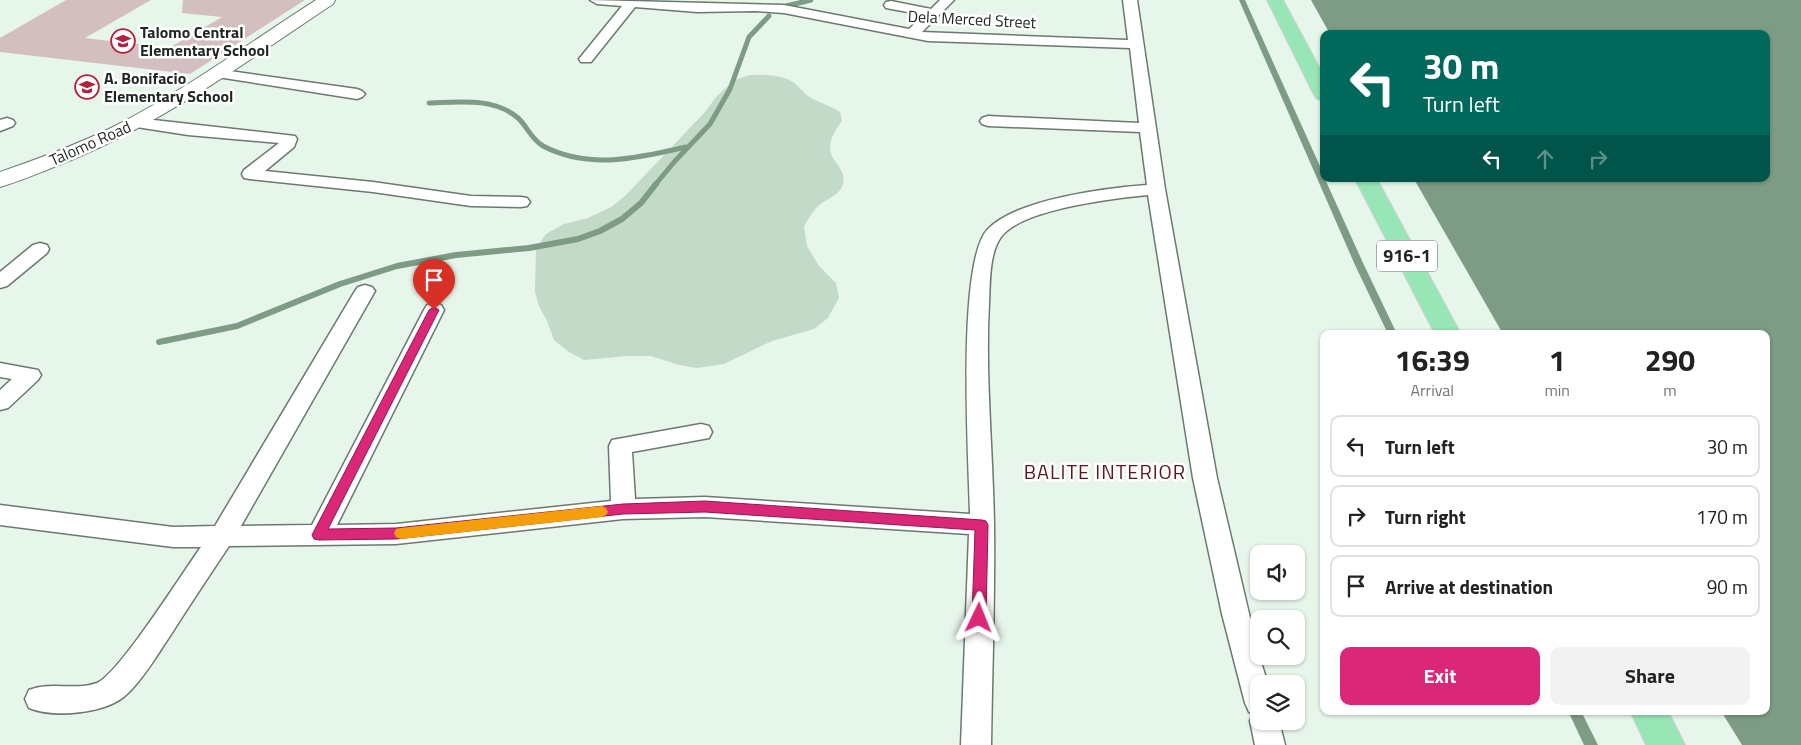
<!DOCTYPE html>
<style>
:root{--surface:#fff;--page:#f2f2f2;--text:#222;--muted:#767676;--line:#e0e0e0;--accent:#db2777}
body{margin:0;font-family:"Titillium Web",sans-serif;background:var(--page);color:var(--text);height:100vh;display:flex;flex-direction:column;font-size:19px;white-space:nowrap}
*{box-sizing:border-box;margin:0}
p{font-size:16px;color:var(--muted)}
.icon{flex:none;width:28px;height:28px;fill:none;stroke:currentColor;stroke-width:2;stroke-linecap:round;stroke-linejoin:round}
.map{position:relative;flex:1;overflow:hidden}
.sheet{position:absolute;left:1320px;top:330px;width:450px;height:385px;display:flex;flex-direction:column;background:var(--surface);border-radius:10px;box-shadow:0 1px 4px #0004}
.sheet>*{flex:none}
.banner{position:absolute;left:1320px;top:30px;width:450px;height:152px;border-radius:10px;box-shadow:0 1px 4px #0004;background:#00695c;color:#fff;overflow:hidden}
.controls{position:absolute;left:1250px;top:545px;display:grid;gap:10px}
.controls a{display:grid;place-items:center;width:55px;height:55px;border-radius:10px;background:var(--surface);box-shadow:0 1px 4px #0004;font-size:25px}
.pin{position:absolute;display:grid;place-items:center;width:42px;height:42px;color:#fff;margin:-51px -21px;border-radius:50% 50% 50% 0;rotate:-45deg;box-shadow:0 0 5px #0007}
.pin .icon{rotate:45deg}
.me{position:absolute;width:55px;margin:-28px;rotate:2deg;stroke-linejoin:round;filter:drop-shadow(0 0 4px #0008)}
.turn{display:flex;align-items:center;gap:18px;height:105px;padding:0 20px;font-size:22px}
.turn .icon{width:65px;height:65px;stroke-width:2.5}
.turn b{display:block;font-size:35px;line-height:42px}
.lanes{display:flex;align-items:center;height:48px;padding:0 20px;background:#0003;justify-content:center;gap:25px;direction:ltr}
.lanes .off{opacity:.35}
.eta{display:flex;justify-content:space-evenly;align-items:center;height:85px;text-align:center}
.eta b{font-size:30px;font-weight:700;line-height:35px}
.primary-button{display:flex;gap:10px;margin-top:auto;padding:10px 20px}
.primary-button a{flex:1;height:58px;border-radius:10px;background:var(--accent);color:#fff;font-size:20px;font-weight:700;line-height:58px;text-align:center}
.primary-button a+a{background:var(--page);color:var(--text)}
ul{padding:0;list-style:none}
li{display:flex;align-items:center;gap:15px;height:62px;margin:0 10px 8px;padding:0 10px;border:2px solid var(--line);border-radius:10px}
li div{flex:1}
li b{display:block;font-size:19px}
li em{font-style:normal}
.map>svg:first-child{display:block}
.green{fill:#c4dac9}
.water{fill:#7d9b85}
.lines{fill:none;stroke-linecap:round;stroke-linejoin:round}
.stream-far1{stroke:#7d9b85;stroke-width:5}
.stream{stroke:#7d9b85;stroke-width:6}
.building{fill:#d3bfbf}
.minor-casing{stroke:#6b796e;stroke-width:3}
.tertiary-casing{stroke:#6b796e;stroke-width:2}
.primary-casing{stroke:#d2d3d2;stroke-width:2}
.minor{fill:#fff;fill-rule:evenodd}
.tertiary{fill:#fff;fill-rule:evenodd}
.primary{fill:#98e5b6;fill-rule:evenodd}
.route{fill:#db2777;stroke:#8e194d}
.slow{fill:#f59e0b}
.labels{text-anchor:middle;stroke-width:5;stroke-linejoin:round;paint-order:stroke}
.far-street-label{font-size:16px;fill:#1f2520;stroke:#fff}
.far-poi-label{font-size:16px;font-weight:bold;fill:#1f2520;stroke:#fff;text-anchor:start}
.shield{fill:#fff;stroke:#626663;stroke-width:1}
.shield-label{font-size:18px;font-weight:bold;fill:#1f2520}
.neighbourhood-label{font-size:20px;letter-spacing:1px;fill:#5b1620;stroke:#fff}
</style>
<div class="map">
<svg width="1801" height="745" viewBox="0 0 1801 745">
<rect width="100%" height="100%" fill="#e7f6eb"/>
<path class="green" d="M750,75C764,75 780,74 793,82C799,86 804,94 811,98C821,103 831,106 840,112L842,121C812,160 849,161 843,184C839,197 826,198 817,207C812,212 808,220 804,226L807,246L819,266L836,283L839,298L828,318L814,329L772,341L724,364L697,368L679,365L651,356H629L584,360L569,352L554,340L547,321L539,306L535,292L536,248L546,234L564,224L588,218L611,207L626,195L704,113L717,96L734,80Z"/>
<path class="water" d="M1239,0H1245L1324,175V179H1325L1364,265L1397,334H1388L1355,265Z
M1311,0H1801V745H1742L1721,711H1766V334H1503L1414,179H1766V34H1330Z
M1568,711H1581L1598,745H1584Z"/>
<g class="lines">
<path class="stream-far1" d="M786,6L811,0
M429,103C458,102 494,97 518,118C527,126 531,139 543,146C589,170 639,158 686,147
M655,185L675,161L710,124L730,89L749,37L769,16"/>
<path class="stream" d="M159,342L237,326L340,284L397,266L456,255L529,248L578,239L600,231L622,219L641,203L656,184"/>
</g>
<path class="building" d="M66,0H151L85,38L169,48L222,17L182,13L183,0H305L190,74L0,52V38Z"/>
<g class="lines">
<g class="minor-casing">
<path id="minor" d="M590,0L784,5L909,29L924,15L886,8L884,5L886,2L891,1L931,9L940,0H954L922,32L1128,40L1123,0H1137L1165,189L1217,478L1259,656L1268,684H1259V721H1279L1285,745H1255L1250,721L1253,714L1249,712L1245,703L1222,614L1193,478L1148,195C1116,198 1021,209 1001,237C989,254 990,283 989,303C985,377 993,451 994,526C995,599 992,672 991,745H961L969,534L705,517L623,519L396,544L229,546C209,576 189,606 170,636C157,655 144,678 127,694C107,714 54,718 29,708L25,699L29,690C51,681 75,691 97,683C119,674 183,572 201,547H173L0,525V505L173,527L215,526L355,291L358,287L365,285L372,287L375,291L241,526L312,525L424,310L427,305L434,304L441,305L444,310L337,525L396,524L611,501L609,446L612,440L701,424L709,426L712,432L709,438L632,452L635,499L705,497L970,514C969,463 956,261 988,229C1017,199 1106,188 1147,185L1140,132L988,126L982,124L980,121L982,118L988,116L1139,123L1130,48L928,41L784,13L755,11L697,12L635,7L591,62H581L579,59L622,6L597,4Z
M216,69L357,89L362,91L365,94L362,97L357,99L211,76L209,73L211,70Z
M7,118L13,120L15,123L13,126L0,131V120Z
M136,118L295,136L297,139L294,147L265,171L373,182L471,196L521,197L527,198L530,202L527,206L521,207L471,206L373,192L250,179L244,178L242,174L244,170L279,143L188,135L130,126L128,123L130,120Z
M40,243L47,245L49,249L47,253L7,286L0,288V272L33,245Z
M0,363L38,370L41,375L38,380L8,408L0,410V390L12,379L0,377Z"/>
</g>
<g class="tertiary-casing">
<path id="tertiary" d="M316,0H335L333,4C243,64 156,128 54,167C36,174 18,182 0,187V172C38,159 76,145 113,127C184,91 249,43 316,0Z"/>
</g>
<g class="primary-casing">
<path id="primary" d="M1267,0H1283L1324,76V101L1317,99L1314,95Z
M1355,179H1377L1461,334H1435Z
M1630,711H1668L1685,745H1646Z"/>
</g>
<use href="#minor" class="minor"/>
<use href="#tertiary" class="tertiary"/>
<use href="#primary" class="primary"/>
</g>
<path class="route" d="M434,307L439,310L328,529L396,528L623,504L705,501L982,520L986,521L988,525L986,618L984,622L979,624L974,622L972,618L975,530L705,512L623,514L396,539L319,540L314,539L312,535L314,531L429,310Z"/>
<path class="slow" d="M602,506L606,508L608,512L606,515L602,517L401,539L396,537L394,533L396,529L401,528Z"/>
<defs>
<g id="school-ring" transform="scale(1.25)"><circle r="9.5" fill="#fff" stroke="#b4213e" stroke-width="1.5"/><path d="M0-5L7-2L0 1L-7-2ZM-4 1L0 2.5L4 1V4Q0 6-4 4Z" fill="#b4213e"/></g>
</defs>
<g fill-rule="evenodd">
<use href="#school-ring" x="123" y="41"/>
<use href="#school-ring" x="87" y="87"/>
</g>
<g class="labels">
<g class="far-street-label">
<text transform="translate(972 19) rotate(3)" y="6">Dela Merced Street</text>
<text transform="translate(90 143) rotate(-24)" y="6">Talomo Road</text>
</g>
<g class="far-poi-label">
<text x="140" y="38">Talomo Central<tspan x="140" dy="18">Elementary School</tspan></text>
<text x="104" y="84">A. Bonifacio<tspan x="104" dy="18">Elementary School</tspan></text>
</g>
<rect class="shield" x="1377" y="240.5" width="60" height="31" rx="4"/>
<g class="shield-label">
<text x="1407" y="262">916-1</text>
</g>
<g class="neighbourhood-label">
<text x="1105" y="479">BALITE INTERIOR</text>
</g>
</g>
</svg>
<div class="controls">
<a><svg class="icon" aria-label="sound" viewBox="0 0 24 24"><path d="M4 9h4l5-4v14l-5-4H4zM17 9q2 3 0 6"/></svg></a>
<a><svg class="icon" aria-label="search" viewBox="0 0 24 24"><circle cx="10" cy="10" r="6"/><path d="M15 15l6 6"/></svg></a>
<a><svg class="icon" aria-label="layers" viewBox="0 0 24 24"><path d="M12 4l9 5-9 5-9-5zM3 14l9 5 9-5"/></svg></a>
</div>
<div class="pin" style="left:434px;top:310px;background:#d93025"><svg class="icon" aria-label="arrive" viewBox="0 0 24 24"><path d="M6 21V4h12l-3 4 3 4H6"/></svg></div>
<svg class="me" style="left:979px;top:618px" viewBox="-20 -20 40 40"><path d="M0-17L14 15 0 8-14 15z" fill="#db2777" stroke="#fff" stroke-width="4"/></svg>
<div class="banner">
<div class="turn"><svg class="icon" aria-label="left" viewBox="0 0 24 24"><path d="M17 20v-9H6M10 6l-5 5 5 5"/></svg><div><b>30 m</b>Turn left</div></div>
<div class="lanes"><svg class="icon" aria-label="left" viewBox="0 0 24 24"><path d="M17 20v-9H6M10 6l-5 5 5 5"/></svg><svg class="icon off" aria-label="ahead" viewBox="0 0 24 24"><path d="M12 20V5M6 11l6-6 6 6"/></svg><svg class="icon off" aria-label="right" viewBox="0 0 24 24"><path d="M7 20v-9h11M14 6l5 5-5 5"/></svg></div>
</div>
<section class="sheet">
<div class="eta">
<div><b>16:39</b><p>Arrival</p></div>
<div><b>1</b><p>min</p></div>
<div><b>290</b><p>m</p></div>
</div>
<ul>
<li><svg class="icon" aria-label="left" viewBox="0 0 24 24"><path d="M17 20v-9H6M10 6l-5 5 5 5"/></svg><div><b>Turn left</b></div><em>30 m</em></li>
<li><svg class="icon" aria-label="right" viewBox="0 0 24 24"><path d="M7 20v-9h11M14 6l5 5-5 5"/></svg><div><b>Turn right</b></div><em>170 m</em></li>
<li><svg class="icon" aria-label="arrive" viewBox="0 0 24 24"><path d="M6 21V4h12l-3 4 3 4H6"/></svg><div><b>Arrive at destination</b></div><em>90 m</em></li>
</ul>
<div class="primary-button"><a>Exit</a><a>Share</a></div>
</section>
</div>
